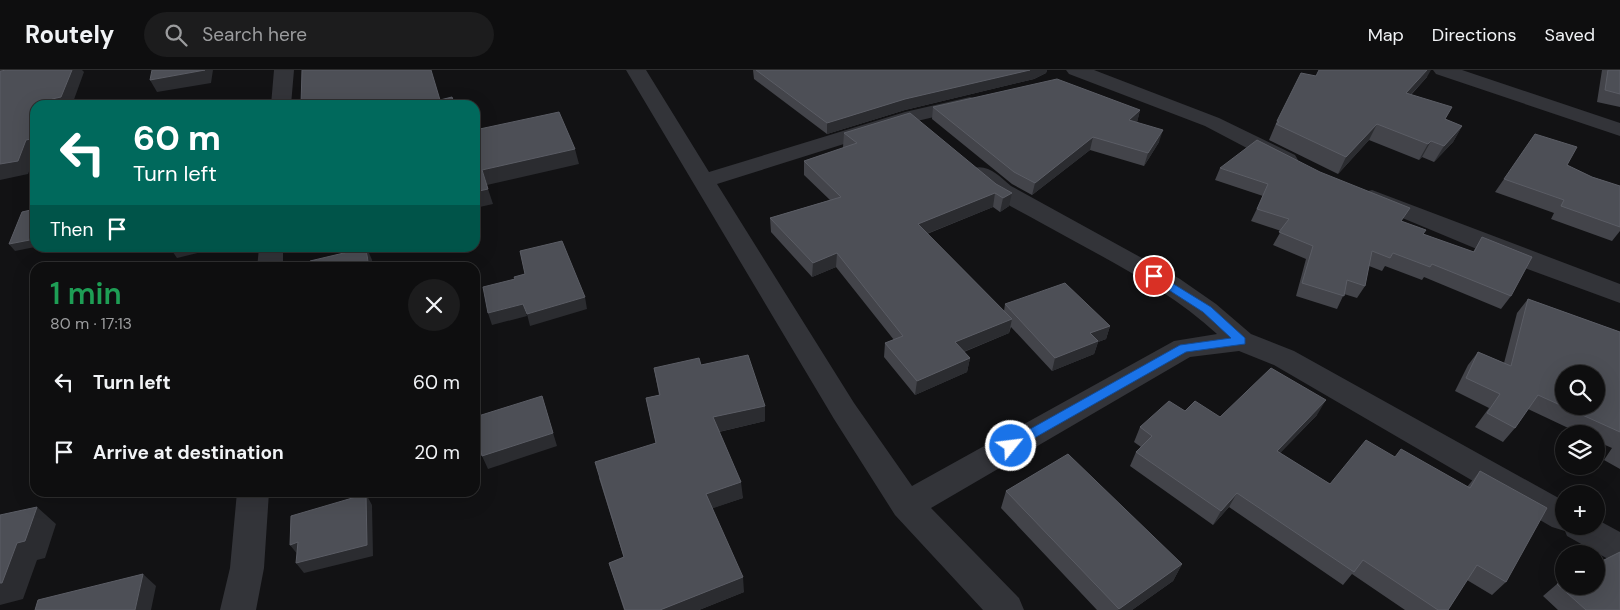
<!DOCTYPE html>
<meta charset="utf-8">
<style>
:root{--surface:#0e0e0f;--page:#1c1c1d;--text:#f1f3f6;--muted:#9b9c9e;--line:#2e2e2f}
body{margin:0;font-family:"DM Sans",sans-serif;background:var(--page);color:var(--text);height:100vh;display:flex;flex-direction:column;font-size:19px;white-space:nowrap}
*{box-sizing:border-box;margin:0}
p{font-size:16px;color:var(--muted)}
.icon{flex:none;width:28px;height:28px;fill:none;stroke:currentColor;stroke-width:2;stroke-linecap:round;stroke-linejoin:round}
.map{position:relative;flex:1;overflow:hidden}
.details{position:absolute;left:30px;top:192px;width:450px;height:235px;display:flex;flex-direction:column;background:var(--surface);border-radius:15px;box-shadow:0 5px 20px #0002,0 0 0 1px var(--line)}
.details>*{flex:none}
.top-card{position:absolute;left:30px;top:30px;width:450px;height:152px;border-radius:15px;box-shadow:0 5px 20px #0002,0 0 0 1px var(--line);background:#00695c;color:#fff;overflow:hidden}
.controls{position:absolute;left:1555px;top:295px;display:grid;gap:10px}
.controls a{display:grid;place-items:center;width:50px;height:50px;border-radius:50%;background:var(--surface);box-shadow:0 5px 20px #0002,0 0 0 1px var(--line);font-size:25px}
.pin{position:absolute;display:grid;place-items:center;width:42px;height:42px;color:#fff;margin:-21px;border:2px solid #fff;border-radius:50%;box-shadow:0 1px 5px #0007}
.me{position:absolute;width:55px;margin:-28px;rotate:61deg;stroke-linejoin:round;filter:drop-shadow(0 0 4px #0008)}
.turn{display:flex;align-items:center;gap:18px;height:105px;padding:0 20px;font-size:22px}
.turn .icon{width:65px;height:65px;stroke-width:2.5}
.turn b{display:block;font-size:35px;line-height:42px}
.then{display:flex;align-items:center;height:48px;padding:0 20px;background:#0003;gap:10px;font-size:19px}
.round{display:grid;place-items:center;flex:none;width:52px;height:52px;border-radius:26px;background:var(--page)}
.head{display:flex;align-items:center;justify-content:space-between;height:85px;padding:0 20px}
h1{font-size:30px;font-weight:600;line-height:38px;color:#1e9e55}
ul{padding:0;list-style:none}
li{display:flex;align-items:center;gap:15px;height:70px;padding:0 20px}
li div{flex:1}
li b{display:block;font-size:19px}
li em{font-style:normal}
header{display:flex;align-items:center;gap:30px;box-sizing:border-box;height:70px;padding:0 25px;background:var(--surface);border-bottom:1px solid var(--line)}
header strong{font-size:24px}
nav{display:flex;gap:28px;margin-inline-start:auto;font-size:18px}
.search{width:350px;height:45px;background:var(--page);display:flex;align-items:center;gap:12px;box-sizing:border-box;padding:0 18px;border-radius:28px;color:var(--muted);font-size:19px}
.map>svg:first-child{display:block}
.lines{fill:none;stroke-linecap:round;stroke-linejoin:round}
.minor{fill:#333439;fill-rule:evenodd}
.wall{fill:#43444a}
.shaded-wall{fill:#2b2c30}
.building{fill:#4d4f56;stroke:#5b5d65;fill-rule:evenodd}
.route{fill:#1a73e8;stroke:#114b97}
</style>
<header>
<strong>Routely</strong>
<div class="search"><svg class="icon" aria-label="search" viewBox="0 0 24 24"><circle cx="10" cy="10" r="6"/><path d="M15 15l6 6"/></svg>Search here</div>
<nav><a>Map</a><a>Directions</a><a>Saved</a></nav>
</header>
<div class="map">
<svg width="1620" height="540" viewBox="0 0 1620 540">
<rect width="100%" height="100%" fill="#121214"/>
<g class="lines">
<path class="minor" d="M274,0H294L291,35H271Z
M626,0H646L709,102L905,42L970,27L977,29L980,33L977,37L917,51L717,114L854,333L912,416L1174,271L1217,264C1167,218 1104,188 1045,155C1021,141 987,127 970,103L973,98C989,94 999,106 1011,116L1180,209L1216,234L1251,264L1294,281L1564,431V456H1596V449L1620,462V494L1608,489L1567,466L1565,461L1552,457L1274,295L1239,281L1190,287L931,438L1019,528L1024,540H983L895,445L834,349Z
M1066,0H1094L1219,48L1295,85L1298,90L1295,95L1287,97L1279,95L1205,56L1069,4Z
M1433,0H1462L1620,53V66L1436,4Z
M1372,120L1620,214V233L1508,192L1364,132L1360,127L1364,122Z
M259,178H283V198H257Z
M237,422H269L264,498L256,540H220L230,498Z"/>
</g>
<path class="wall" d="M753,0H1047L1046,3L1034,9L905,40L827,64L754,9Z
M1602,0H1620V37L1597,32Z
M1316,6L1427,7L1411,25L1445,49L1462,56L1453,72L1434,92L1422,87L1419,90L1369,70L1338,104L1269,70L1277,51Z
M933,37L1140,40L1137,52L1159,72L1144,96L1090,80L1032,125L1012,114L932,49Z
M844,63L996,114L1009,136L1000,142L993,137L927,164L1004,241L1005,234L1110,256L1106,269L1098,272L1094,284L1052,301L1011,257L1009,263L964,282L970,288L967,302L915,325L884,287L885,273L894,270L836,197L812,207L771,162L770,148L830,130L804,105V91L845,78L843,77Z
M1567,95L1592,107L1620,116V161L1612,171L1551,149L1554,143L1495,122L1504,109Z
M1220,98L1402,151L1423,164L1473,182L1482,167L1511,226L1501,239L1424,207L1422,210L1385,196L1382,201L1369,196L1365,216L1357,228L1344,224L1337,239L1296,226L1306,189L1273,175L1281,161L1251,151L1263,126L1215,110Z
M1528,229L1620,262V399L1604,390L1612,378L1596,371V364H1581L1528,339L1515,358L1503,372L1475,357L1489,338L1455,321L1468,295L1478,282L1504,293L1517,243Z
M701,295L765,351L719,362L743,428L712,438L744,522L699,540H624L609,493L624,488L599,408L656,373L646,328L659,325L654,298Z
M1185,341L1220,347L1317,345L1280,383L1330,414L1395,387L1467,417L1480,401L1506,512L1492,525L1467,510L1448,540H1405L1352,504L1343,515L1229,437L1213,455L1130,396L1136,382L1141,377L1134,372L1140,357Z
M1006,421L1182,494L1173,511L1132,540H1097L1001,438Z
M1557,514L1620,540H1558L1543,526Z"/>
<path class="shaded-wall" d="M72,0H82L84,2L72,35H50L52,29Z
M205,0H213L211,13L157,22L150,10Z
M1030,0H1047L1046,3L1034,9L905,40L827,64V53L905,29Z
M1427,0H1431L1427,7L1397,39L1406,23Z
M1140,40L1137,53L1129,50Z
M1377,54L1369,70L1338,104L1346,87Z
M1462,56L1453,72L1434,92L1444,76Z
M1163,60L1159,72L1144,96L1148,83Z
M1093,67L1090,80L1032,125L1035,113Z
M35,68V86L28,104L0,110V94L26,70Z
M1431,71L1422,87L1419,90L1428,74Z
M575,79L579,94L487,115L482,100Z
M488,119L493,134L475,138V122Z
M995,123L993,137L916,168L918,154Z
M1012,123L1009,136L1000,142L1003,128Z
M35,169V177L15,181L9,174Z
M170,178H218L177,188Z
M367,178L372,190L373,198H369Z
M837,183L836,197L812,207L813,193Z
M585,227L587,239L530,256L527,244Z
M523,234L527,246L492,255L488,243Z
M1012,249L1009,263L953,286L955,272Z
M1110,256L1106,269L1098,272L1094,284L1052,301L1055,288L1090,263Z
M970,288L967,302L915,325L917,311Z
M542,326L557,376L488,399L482,386Z
M1326,330L1317,345L1268,395L1277,381Z
M765,336V351L714,363L713,347Z
M741,412L743,428L708,440L706,424Z
M1237,423L1229,437L1213,455L1221,441Z
M366,424L372,435L373,486L304,503L296,493Z
M37,437L56,454L45,488L37,490L23,529L0,535V513L17,473Z
M298,472V485L290,475Z
M1182,494L1173,511L1132,540H1118L1119,539Z
M143,504L156,516L151,540H135Z
M743,507L744,522L699,540H660Z"/>
<path class="building" d="M7,0H72L61,27L52,29L50,35H35V68L26,70L18,91L0,94V1Z
M152,0H205L150,10Z
M302,0H431L440,30L452,27L455,35H301Z
M756,0H1030L905,29L827,53Z
M1319,0H1427L1406,23L1452,37L1445,49L1462,56L1444,76L1431,71L1428,74L1377,54L1346,87L1276,54L1279,52L1277,51L1301,3L1316,6Z
M1608,0H1620V24L1605,20Z
M1057,9L1140,40L1129,50L1163,60L1148,83L1093,67L1035,113L1014,102L933,37Z
M559,42L575,79L482,100L488,119L475,122V60Z
M910,43L996,114L1012,123L1003,128L995,123L918,154L1012,249L955,272L970,288L917,311L885,273L903,266L837,183L813,193L770,148L841,127L804,91L857,73L844,63Z
M1535,64L1577,77L1567,95L1592,107L1620,116V157L1561,136L1564,130L1504,109Z
M1257,70L1320,102L1410,138L1401,151L1426,160L1423,164L1474,182L1482,167L1532,187L1511,226L1432,194L1430,197L1393,183L1390,188L1372,181L1365,216L1347,210L1344,226L1302,213L1313,176L1279,162L1289,149L1257,139L1268,114L1220,98Z
M35,139V169L9,174L22,142Z
M562,171L585,227L527,244L523,234L488,243L483,217L515,209L514,207L525,204L520,181Z
M365,178H366L369,198H311L310,191Z
M1065,213L1110,256L1090,263L1098,271L1055,288L1005,234Z
M1528,229L1620,262V362L1538,325L1515,358L1487,343L1500,324L1466,308L1478,282L1511,296ZM1564,304H1596V336H1564Z
M748,285L765,336L713,347L741,412L706,424L743,507L660,540H625L609,493L624,487L595,392L656,373L646,328L660,325L654,298L699,288L701,295Z
M1271,298L1326,330L1277,381L1330,414L1366,370L1395,387L1401,379L1470,418L1480,401L1547,438L1506,512L1477,495L1448,540H1438L1363,490L1354,502L1237,423L1221,441L1136,382L1152,366L1140,357L1169,331L1185,341L1195,331L1220,347Z
M542,326L553,363L482,386L475,356V347Z
M1068,384L1182,494L1119,539L1006,421Z
M366,424L367,475L296,493L298,472L290,475L291,446Z
M37,437L25,471L17,473L2,513H0V445Z
M1620,482V540H1586L1557,514L1564,511V516H1596V494Z
M143,504L135,540H35L38,530Z"/>
<path class="route" d="M1154,202L1211,237L1245,268V274L1186,282L1015,379H1007L1005,376L1007,372L1180,275L1231,268L1203,242L1150,208V203Z"/>
</svg>
<div class="controls">
<a><svg class="icon" aria-label="search" viewBox="0 0 24 24"><circle cx="10" cy="10" r="6"/><path d="M15 15l6 6"/></svg></a>
<a><svg class="icon" aria-label="layers" viewBox="0 0 24 24"><path d="M12 4l9 5-9 5-9-5zM3 14l9 5 9-5"/></svg></a>
<a>+</a>
<a>−</a>
</div>
<div class="pin" style="left:1154px;top:206px;background:#d93025"><svg class="icon" aria-label="arrive" viewBox="0 0 24 24"><path d="M6 21V4h12l-3 4 3 4H6"/></svg></div>
<svg class="me" style="left:1011px;top:376px" viewBox="-20 -20 40 40"><circle r="17" fill="#1a73e8" stroke="#fff" stroke-width="3"/><path d="M0-11L8 9 0 5-8 9z" fill="#fff"/></svg>
<div class="top-card">
<div class="turn"><svg class="icon" aria-label="left" viewBox="0 0 24 24"><path d="M17 20v-9H6M10 6l-5 5 5 5"/></svg><div><b>60 m</b>Turn left</div></div>
<div class="then">Then<svg class="icon" aria-label="arrive" viewBox="0 0 24 24"><path d="M6 21V4h12l-3 4 3 4H6"/></svg></div>
</div>
<section class="details">
<div class="head"><div><h1>1 min</h1><p>80 m · 17:13</p></div><a class="round"><svg class="icon" aria-label="close" viewBox="0 0 24 24"><path d="M6 6l12 12M18 6L6 18"/></svg></a></div>
<ul>
<li><svg class="icon" aria-label="left" viewBox="0 0 24 24"><path d="M17 20v-9H6M10 6l-5 5 5 5"/></svg><div><b>Turn left</b></div><em>60 m</em></li>
<li><svg class="icon" aria-label="arrive" viewBox="0 0 24 24"><path d="M6 21V4h12l-3 4 3 4H6"/></svg><div><b>Arrive at destination</b></div><em>20 m</em></li>
</ul>
</section>
</div>
